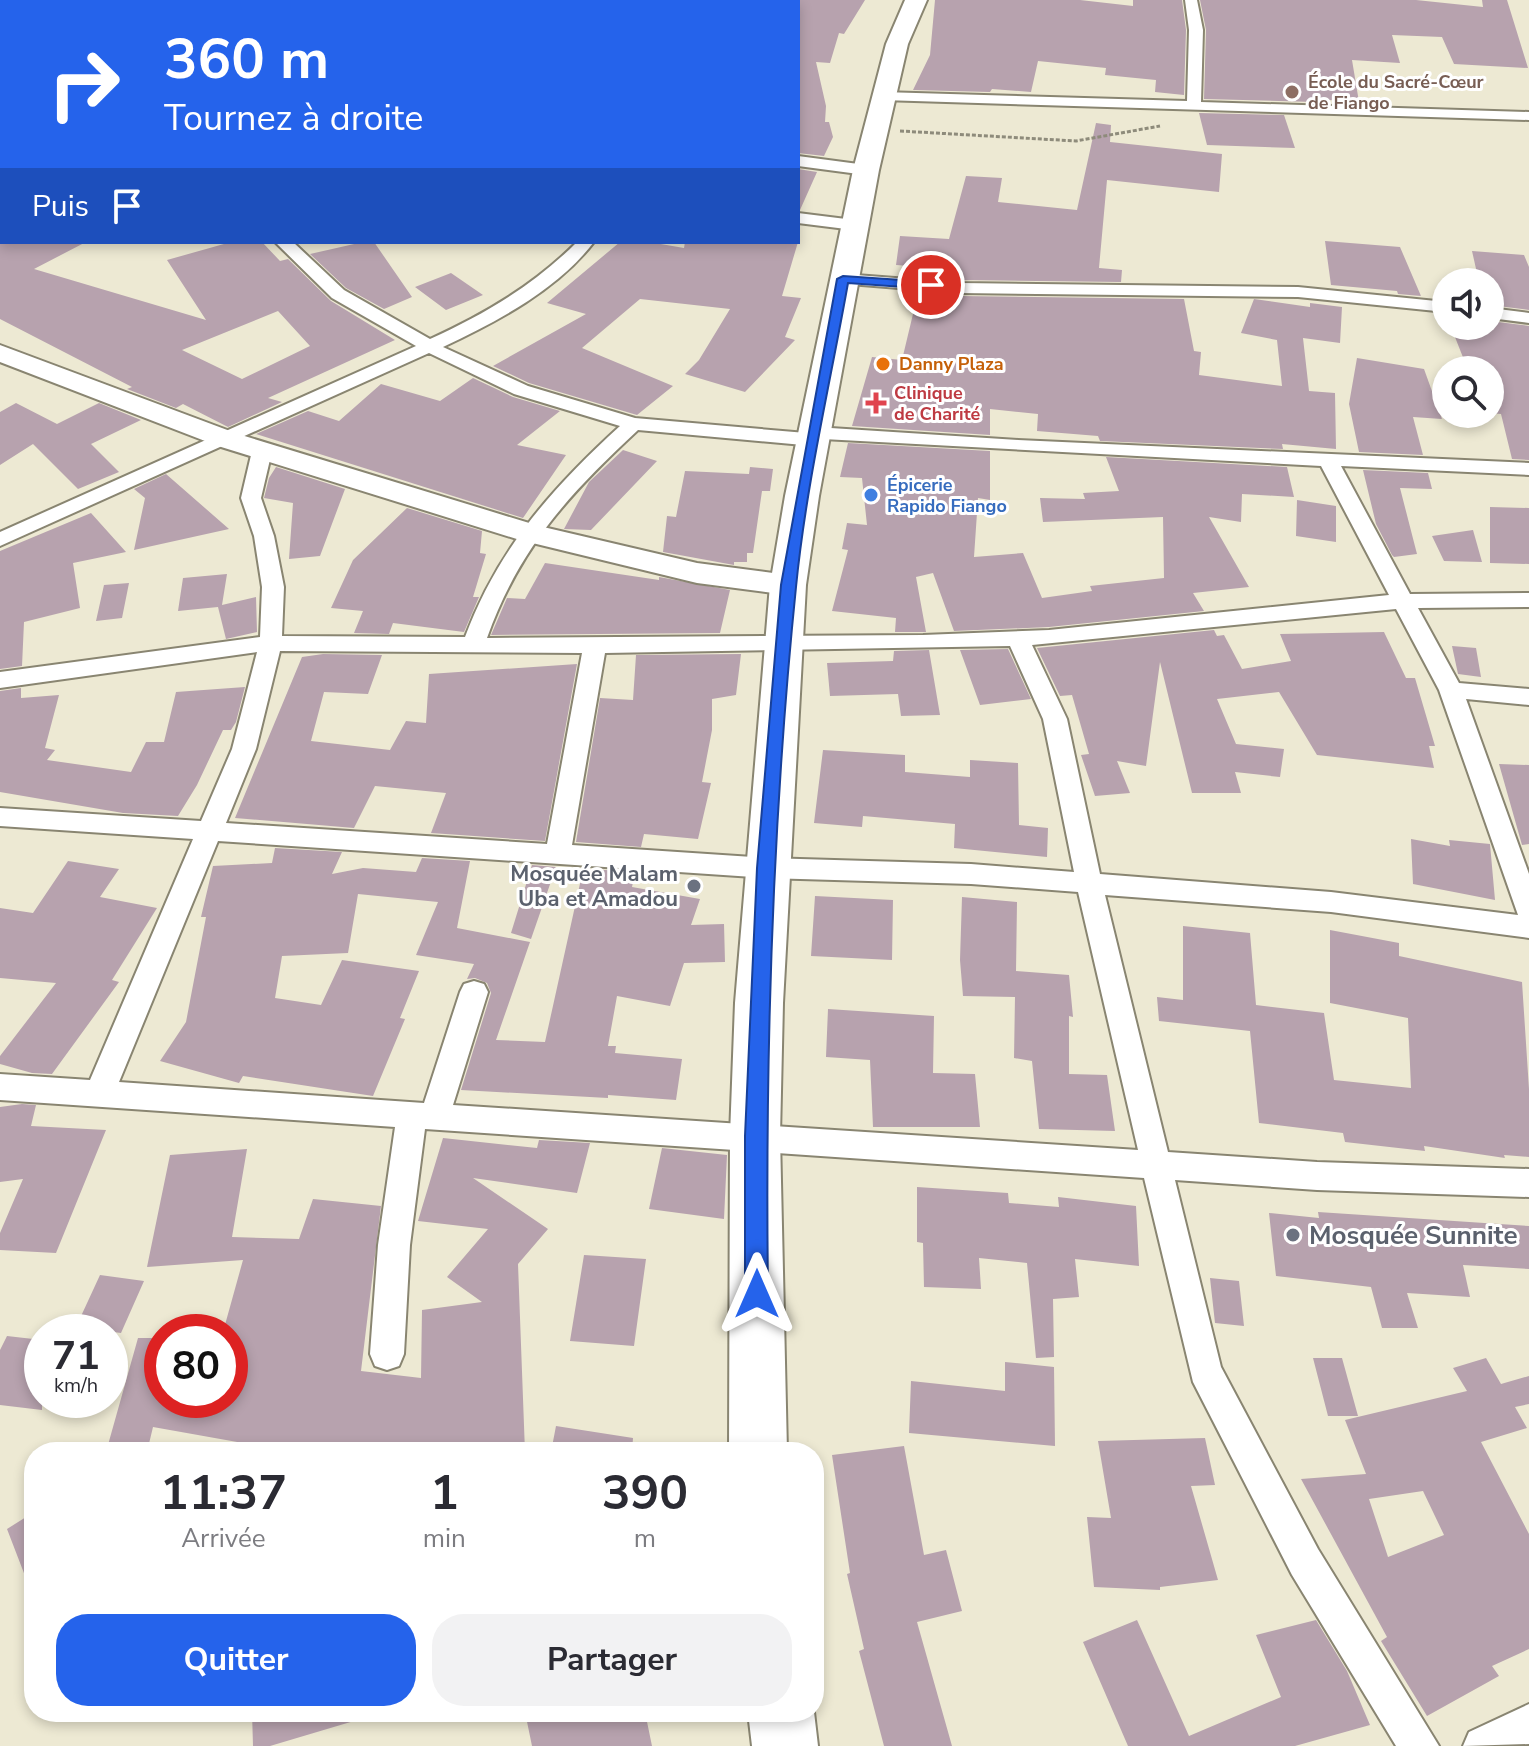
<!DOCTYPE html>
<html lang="fr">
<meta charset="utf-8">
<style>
:root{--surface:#fff;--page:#f2f2f3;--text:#2b2b33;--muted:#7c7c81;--accent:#2563eb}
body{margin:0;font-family:"Nunito Sans",sans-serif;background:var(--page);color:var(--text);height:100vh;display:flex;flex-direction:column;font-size:30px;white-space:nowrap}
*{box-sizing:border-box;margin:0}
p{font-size:26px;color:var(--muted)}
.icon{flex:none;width:44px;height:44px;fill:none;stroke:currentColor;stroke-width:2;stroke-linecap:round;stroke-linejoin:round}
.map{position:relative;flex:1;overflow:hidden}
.panel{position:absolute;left:24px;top:1442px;width:800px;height:280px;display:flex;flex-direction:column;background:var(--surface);border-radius:32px;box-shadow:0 4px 12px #0003}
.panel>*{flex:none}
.banner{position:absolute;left:0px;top:0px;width:800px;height:244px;box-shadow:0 4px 12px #0003;background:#2563eb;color:#fff;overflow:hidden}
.fabs{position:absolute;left:1432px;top:268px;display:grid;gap:16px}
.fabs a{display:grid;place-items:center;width:72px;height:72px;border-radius:50%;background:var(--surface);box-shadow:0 4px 12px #0003;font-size:40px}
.speed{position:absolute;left:24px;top:1314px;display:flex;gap:16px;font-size:40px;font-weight:700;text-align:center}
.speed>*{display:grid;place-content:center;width:104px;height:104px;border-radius:50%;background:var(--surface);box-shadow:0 4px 12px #0003;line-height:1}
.speed small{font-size:20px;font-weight:400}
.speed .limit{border:12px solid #d22;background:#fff;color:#111}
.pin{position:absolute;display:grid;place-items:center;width:68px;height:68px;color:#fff;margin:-34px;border:4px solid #fff;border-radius:50%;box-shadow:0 2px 8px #0007}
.me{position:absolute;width:88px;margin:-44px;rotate:0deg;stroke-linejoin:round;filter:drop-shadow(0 0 6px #0008)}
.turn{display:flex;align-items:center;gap:28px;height:168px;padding:0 32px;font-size:36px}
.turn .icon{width:104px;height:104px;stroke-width:2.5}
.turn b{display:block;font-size:56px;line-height:68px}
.then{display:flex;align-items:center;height:76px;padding:0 32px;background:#0003;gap:16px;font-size:30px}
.eta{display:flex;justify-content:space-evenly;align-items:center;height:136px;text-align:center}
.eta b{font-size:48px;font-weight:700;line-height:56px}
.primary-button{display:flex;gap:16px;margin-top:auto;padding:16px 32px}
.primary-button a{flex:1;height:92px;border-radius:32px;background:var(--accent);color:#fff;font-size:32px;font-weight:700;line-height:92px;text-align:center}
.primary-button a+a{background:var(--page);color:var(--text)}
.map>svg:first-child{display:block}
.building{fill:#b7a2ae;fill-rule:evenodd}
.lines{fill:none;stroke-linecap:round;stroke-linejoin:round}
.minor-casing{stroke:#898571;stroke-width:4}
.secondary-casing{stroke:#898571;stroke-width:4}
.trunk-casing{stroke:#898571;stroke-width:4}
.path{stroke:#8e8b7b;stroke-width:3;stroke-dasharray:4 2;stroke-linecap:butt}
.minor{fill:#fff;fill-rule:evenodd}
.secondary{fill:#fff;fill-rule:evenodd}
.trunk{fill:#fff;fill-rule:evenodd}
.route{fill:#2563eb;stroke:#184099;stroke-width:2}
.education-dot{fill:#8d6e63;stroke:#fff;stroke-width:3}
.food-dot{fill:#e8710a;stroke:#fff;stroke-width:3}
.health-dot{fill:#e0444e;stroke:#fff;stroke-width:3}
.shop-dot{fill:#3f7fe0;stroke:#fff;stroke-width:3}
.worship-dot{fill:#6b7280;stroke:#fff;stroke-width:3}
.labels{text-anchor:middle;stroke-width:6;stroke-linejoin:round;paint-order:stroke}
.far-education-label{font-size:18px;font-weight:bold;fill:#785e54;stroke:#fff;text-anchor:start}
.far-food-label{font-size:18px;font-weight:bold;fill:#c56008;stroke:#fff;text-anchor:start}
.far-health-label{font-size:18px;font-weight:bold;fill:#be3a42;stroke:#fff;text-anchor:start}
.far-shop-label{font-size:18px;font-weight:bold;fill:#366cbe;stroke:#fff;text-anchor:start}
.worship-label{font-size:22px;font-weight:bold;fill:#5b616d;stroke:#fff;text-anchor:end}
.near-worship-label{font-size:26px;font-weight:bold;fill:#5b616d;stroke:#fff;text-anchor:start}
</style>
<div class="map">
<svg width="1529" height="1746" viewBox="0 0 1529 1746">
<rect width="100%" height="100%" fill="#ede9d3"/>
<path class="building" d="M798,0H865L844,34L839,33L830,63L816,62L826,106L825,122H829L833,137L824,156L798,153Z
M935,0H1080L1133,6V0H1182L1186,30L1184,95L1155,92L1156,80L1105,75L1106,68L1038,61L1031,92L992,89L990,92L913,90L930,55Z
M1200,0H1416L1483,7L1482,0H1507L1528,68L1454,64L1442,37L1392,35L1400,63L1352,60L1359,102L1314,99V102L1204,99L1206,30Z
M1199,113L1284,115L1295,148L1207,145Z
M1096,123L1111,125L1110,142L1222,154L1219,192L1107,180L1099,268L1122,270L1121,282L960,280L922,277L924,267L896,265L900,236L949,239L966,176L1002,178L998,202L1077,210Z
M798,169L817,172L800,210H798Z
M1325,241L1400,247L1421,296L1398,294L1397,291L1331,285Z
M0,242H86L34,269L206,320L167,260L231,242H262L280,261L288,259L331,301L395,340L268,398L282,402L228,427L183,404L176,408L127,389L132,387L0,319ZM278,311L310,346L242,379L182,350Z
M363,242H374L412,297L384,309L346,288L310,254Z
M620,242H649L684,248L685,242H798L782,296L801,298L785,337L795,340L745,392L685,374L699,360L730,309L640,299L582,348L673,386L637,415L529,383L493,366L586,314L547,303Z
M1472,251L1524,255L1529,267V310L1490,305V282H1479Z
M451,273L483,295L446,310L415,287Z
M918,293L960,296L1184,299L1194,351L1201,352L1199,375L1282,386L1277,340L1241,333L1254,299L1310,307V303L1342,307L1340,343L1303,338L1309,391L1335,393L1336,449L1282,444L1283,449L1100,441L1098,436L1037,431L1038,414L990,409V435L852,426L872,357L902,360Z
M1490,321L1529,326V460L1512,459L1501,414L1490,413V370H1468L1451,327L1492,330Z
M1357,358L1424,369L1442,419L1413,417L1423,455L1359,452L1349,404Z
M473,378L513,397L560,411L517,445L566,455L523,518L256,434L308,411L339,421L381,384L440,401Z
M16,403L57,424L99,403L141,420L91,444L119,472L78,489L33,444L0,465V412Z
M848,443L990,451V500L978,498L974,557L1023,553L1042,598L1092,591L1090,586L1164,578L1163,517L1043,522L1040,498L1085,499L1083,493L1119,491L1106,457L1287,467L1294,497L1242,494L1241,522L1209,517L1249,587L1193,593L1204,611L1049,627L954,631L933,573L916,577L926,632H895L896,618L832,611L848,550L842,549L847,523L867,525L862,478L840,477Z
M623,450L657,461L591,530L564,529L589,482Z
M276,467L345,489L320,556L289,559L293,503L264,498L269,478Z
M750,467L773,469L770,491H762L753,553H747V562H734V565L663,552L667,516L676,517L685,471L749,474Z
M1363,470L1428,473L1432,489L1400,488L1417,554L1394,557L1392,555L1376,524Z
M166,474L229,529L134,550L145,498L134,489Z
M1297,500L1336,506V542L1296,536Z
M1490,507L1529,508V564L1490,563Z
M407,508L482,531L480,553L486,554L473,597H479L464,632L393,623L389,634L354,633L363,611L331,608L353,560Z
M91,513L126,552L73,563L80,608L24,622L22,666L0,669V551Z
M1473,530L1482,562L1444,561L1432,536Z
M545,563L659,580V577L730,590L720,633L491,635L507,598L525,599Z
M227,574L222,605L256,597L257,632L226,639L218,607L178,611L183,578Z
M129,583L122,618L96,621L104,585Z
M1214,630L1217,636L1224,635L1242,669L1291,661L1280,634L1384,632L1406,678H1415L1435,746H1429L1434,768L1317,755L1279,692L1217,699L1236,744L1284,749L1280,777L1235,772L1241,793H1192L1160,662L1146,766L1117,761L1130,793L1095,796L1081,755L1089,754L1072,695L1060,696L1037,648Z
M1452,646L1476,648L1481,677L1458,674Z
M1008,649L1031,699L980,705L960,650Z
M929,650L940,715L901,716L898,694L830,696L827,663L893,661L894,651Z
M323,654L382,655L368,694L324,692L311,741L390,750L406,721L426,723L429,674L577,664L545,841L431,833L446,793L375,786L354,828L235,818L302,657Z
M741,654L736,695L712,699V730L702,782L711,783L698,839L644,834L641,847L576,842L600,698L633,700L636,655Z
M245,687L236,722L231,730H223L197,785L178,816L123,813L0,792V691L21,688V698L59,695L45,748L55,750L47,760L131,772L146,742H164L176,692Z
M823,750L905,755V772L970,777V760L1018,763L1019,825L1048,828L1047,857L954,848L955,824L863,816L862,827L814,823Z
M1499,764L1529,765V844L1522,845Z
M1411,839L1450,846L1449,840L1490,844L1495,900L1413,884Z
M275,848L342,852L332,874L363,868L416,872L422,858L470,861L457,928L530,942L496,1040L545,1042L583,870L576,868L635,872L632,887L700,899L691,925L724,924L725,962L684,963L670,1006L617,996L608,1046H616L615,1053L682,1059L676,1100L608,1095V1098L461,1090L491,993L487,983L475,978L467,979L474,964L416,955L438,902L358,894L348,953L282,956L275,998L321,1005L342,960L419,971L400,1018L405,1019L373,1096L243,1076L239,1083L160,1061L186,1022L206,917H201L213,866L272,863Z
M68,861L119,869L100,897L157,908L112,980L119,982L52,1074L32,1073L0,1064V1056L56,983L0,978V908L33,913Z
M532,865L556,867L531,939L511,933Z
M815,896L893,900L892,960L811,956Z
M962,897L1017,902L1016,971L1069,975L1073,1017L1069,1016V1074L1107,1075L1115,1131L1039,1129L1032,1061L1014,1058L1015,997L963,996L960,960Z
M1183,926L1250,933L1256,1005L1324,1013L1334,1080L1411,1088L1408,1018L1330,1003V930L1399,943V956L1522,982L1529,1089V1157L1504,1155L1505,1158L1424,1146L1425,1151L1345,1142L1343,1133L1259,1123L1250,1031L1159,1021L1157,997L1183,1000Z
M828,1009L934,1016L933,1073L975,1074L980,1127H873L870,1060L826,1057Z
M22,1104L36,1105L31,1126L106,1130L56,1253L0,1250V1233L23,1179L0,1182V1107Z
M443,1138L537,1148L539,1140L590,1143L577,1193L473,1178L548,1229L518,1264L525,1452H389L366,1449V1452H251L254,1445L153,1427L147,1452H106L138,1338H162V1400H230V1332H223L243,1260L147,1267L170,1155L247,1149L232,1237L299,1239L313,1199L381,1206L361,1371L421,1378L422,1310L482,1302L447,1277L488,1229L418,1221Z
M662,1148L727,1155L724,1219L649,1209Z
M917,1187L1008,1193L1009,1203L1059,1207L1058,1197L1136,1206L1139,1266L1075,1259L1079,1297L1053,1299L1054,1357L1036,1358L1027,1263L979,1258L981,1289L924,1287L923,1243L917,1242Z
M1318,1212L1529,1226V1269L1463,1265L1470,1297L1407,1293L1418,1328H1382L1371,1287L1276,1276L1269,1213L1319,1218Z
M584,1255L646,1259L634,1346L570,1341Z
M100,1275L144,1281L121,1333L76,1327Z
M1210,1278L1239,1281L1244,1326L1215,1323Z
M7,1336L42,1340V1410L0,1405V1350Z
M1313,1358H1342L1358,1416H1328Z
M1486,1358L1501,1384L1529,1376V1404L1515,1407L1527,1428L1481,1442L1529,1534V1649L1492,1666L1499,1676L1427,1716L1381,1641L1387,1637L1301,1479L1366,1474L1345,1420L1467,1391L1453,1368ZM1423,1491L1444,1535L1388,1557L1369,1499Z
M1005,1362L1054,1367L1055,1446L909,1433L911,1381L1005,1391Z
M556,1426L633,1438L632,1452H551Z
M1205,1438L1215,1485L1191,1486L1218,1580L1160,1587V1590L1094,1587L1087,1517L1111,1518L1098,1441Z
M904,1446L924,1555L946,1550L962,1611L917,1622L952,1746H884L859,1651L864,1649L847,1574L850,1573L832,1455Z
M34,1512V1594H32L7,1529Z
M1137,1620L1189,1736L1281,1697L1256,1635L1316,1620L1347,1671L1370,1725L1295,1746H1128L1083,1642Z
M252,1712H363L364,1718L270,1746H253Z
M525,1712H645L652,1746H532Z"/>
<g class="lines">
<g class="minor-casing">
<path id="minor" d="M442,0H454L455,2H443Z
M688,0H700V2H688Z
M1185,0H1197L1203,30L1201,102L1529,112V120L882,100L875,96L882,92L1187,101L1189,30Z
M0,32H2L0,41Z
M798,156L866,165L874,170L866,175L798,166Z
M798,213L854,220L862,225L854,230L798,223Z
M275,242H293L344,290L430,339C485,314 534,285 577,242H594C557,290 498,321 443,347L528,386L635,418L806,433L815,427L1018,440L1529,463V475L1341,466L1410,594L1529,593V607L1418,608L1459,683L1529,689V705L1466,699L1529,874V938L1331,912L1105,895L1168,1152L1317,1162L1529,1169V1197L1317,1190L1175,1180L1221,1367L1318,1549L1439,1746H1396L1292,1575L1193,1382L1144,1178L425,1129L410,1245L404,1354L399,1366L387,1370L375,1366L370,1354L378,1245L395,1127L0,1100V1074L90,1080L193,839L0,826V808L201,821L232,749L257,652L0,688V672L260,637L262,587L254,536L241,498L252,451L262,445L272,451L261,498L274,536L284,587L282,636L465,637C498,549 551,489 620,426L514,394L429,353L0,546V532L416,346L332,298ZM638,430L814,446L821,444L823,439L1321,466L1389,595L1049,630L923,635L487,638C519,548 569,494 638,430ZM1396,609L1439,690L1518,915L1331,892L1100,874L1067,719L1032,645ZM1010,646L1043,719L1074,872L971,864L766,858L572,845L605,653ZM280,651L582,653L547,844L226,823L256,749ZM218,841L766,878L971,884L1078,892L1138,1150L453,1105L488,992L484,984L474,981L464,984L460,992L424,1103L119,1082Z
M843,274L960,283L1298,287L1446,302V312L1298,297L960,293L837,283L834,279Z
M1490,308L1529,313V323L1490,318Z
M1529,1704V1744L1463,1746L1469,1732Z"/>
</g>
<g class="secondary-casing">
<path id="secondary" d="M0,345L238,434L539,526L697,563L788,575L799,578L804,585L799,592L788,595L697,583L520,540L218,446L0,362Z"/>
</g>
<g class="trunk-casing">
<path id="trunk" d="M905,0H927L908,44L879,170L819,496L806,585L783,1003L780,1136L787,1452H729L730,1136L735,1003L770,585L785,496L853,170L886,44Z
M748,1712H814L818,1746H752Z"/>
</g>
<path class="path" d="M900,131L1076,141L1160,126"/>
<use href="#minor" class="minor"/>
<use href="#secondary" class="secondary"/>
<use href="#trunk" class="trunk"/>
</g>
<path class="route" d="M843,276L931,282L937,285L931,289L848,283C830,384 806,485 796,587C772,822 765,1058 768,1294L765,1301L757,1305L749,1301L745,1294V1136L757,868L781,585L837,279Z"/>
<circle class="education-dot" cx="1292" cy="92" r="8"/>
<circle class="food-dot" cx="883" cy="364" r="8"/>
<path class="health-dot" d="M872 391h8v8h8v8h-8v8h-8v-8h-8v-8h8z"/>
<circle class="shop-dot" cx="871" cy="495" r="8"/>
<g class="worship-dot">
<circle cx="694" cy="886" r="8"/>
<circle cx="1293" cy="1235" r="8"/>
</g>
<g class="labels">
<g class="far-education-label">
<text x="1308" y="88">École du Sacré-Cœur<tspan x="1308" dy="21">de Fiango</tspan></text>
</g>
<g class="far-food-label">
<text x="899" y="370">Danny Plaza</text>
</g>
<g class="far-health-label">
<text x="894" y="399">Clinique<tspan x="894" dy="21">de Charité</tspan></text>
</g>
<g class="far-shop-label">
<text x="887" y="491">Épicerie<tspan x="887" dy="21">Rapido Fiango</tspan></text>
</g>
<g class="worship-label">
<text x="678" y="881">Mosquée Malam<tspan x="678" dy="25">Uba et Amadou</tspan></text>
</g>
<g class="near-worship-label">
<text x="1309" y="1244">Mosquée Sunnite</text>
</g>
</g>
</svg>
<div class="fabs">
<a><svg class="icon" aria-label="sound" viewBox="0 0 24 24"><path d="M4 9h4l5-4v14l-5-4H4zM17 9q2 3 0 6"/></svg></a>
<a><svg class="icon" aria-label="search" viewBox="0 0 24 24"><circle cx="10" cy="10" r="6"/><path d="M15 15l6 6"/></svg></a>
</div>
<div class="speed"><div>71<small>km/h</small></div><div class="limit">80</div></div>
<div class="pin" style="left:931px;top:285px;background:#d93025"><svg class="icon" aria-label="arrive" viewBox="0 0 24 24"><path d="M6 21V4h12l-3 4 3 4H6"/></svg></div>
<svg class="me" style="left:757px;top:1294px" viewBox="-20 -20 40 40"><path d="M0-17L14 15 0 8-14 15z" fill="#2563eb" stroke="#fff" stroke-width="4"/></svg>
<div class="banner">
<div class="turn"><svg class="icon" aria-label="right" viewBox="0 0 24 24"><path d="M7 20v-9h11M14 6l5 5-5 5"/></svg><div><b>360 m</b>Tournez à droite</div></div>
<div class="then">Puis<svg class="icon" aria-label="arrive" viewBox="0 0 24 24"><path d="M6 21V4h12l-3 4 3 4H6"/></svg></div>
</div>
<section class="panel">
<div class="eta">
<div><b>11:37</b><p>Arrivée</p></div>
<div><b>1</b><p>min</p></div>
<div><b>390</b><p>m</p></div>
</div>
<div class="primary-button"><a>Quitter</a><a>Partager</a></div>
</section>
</div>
